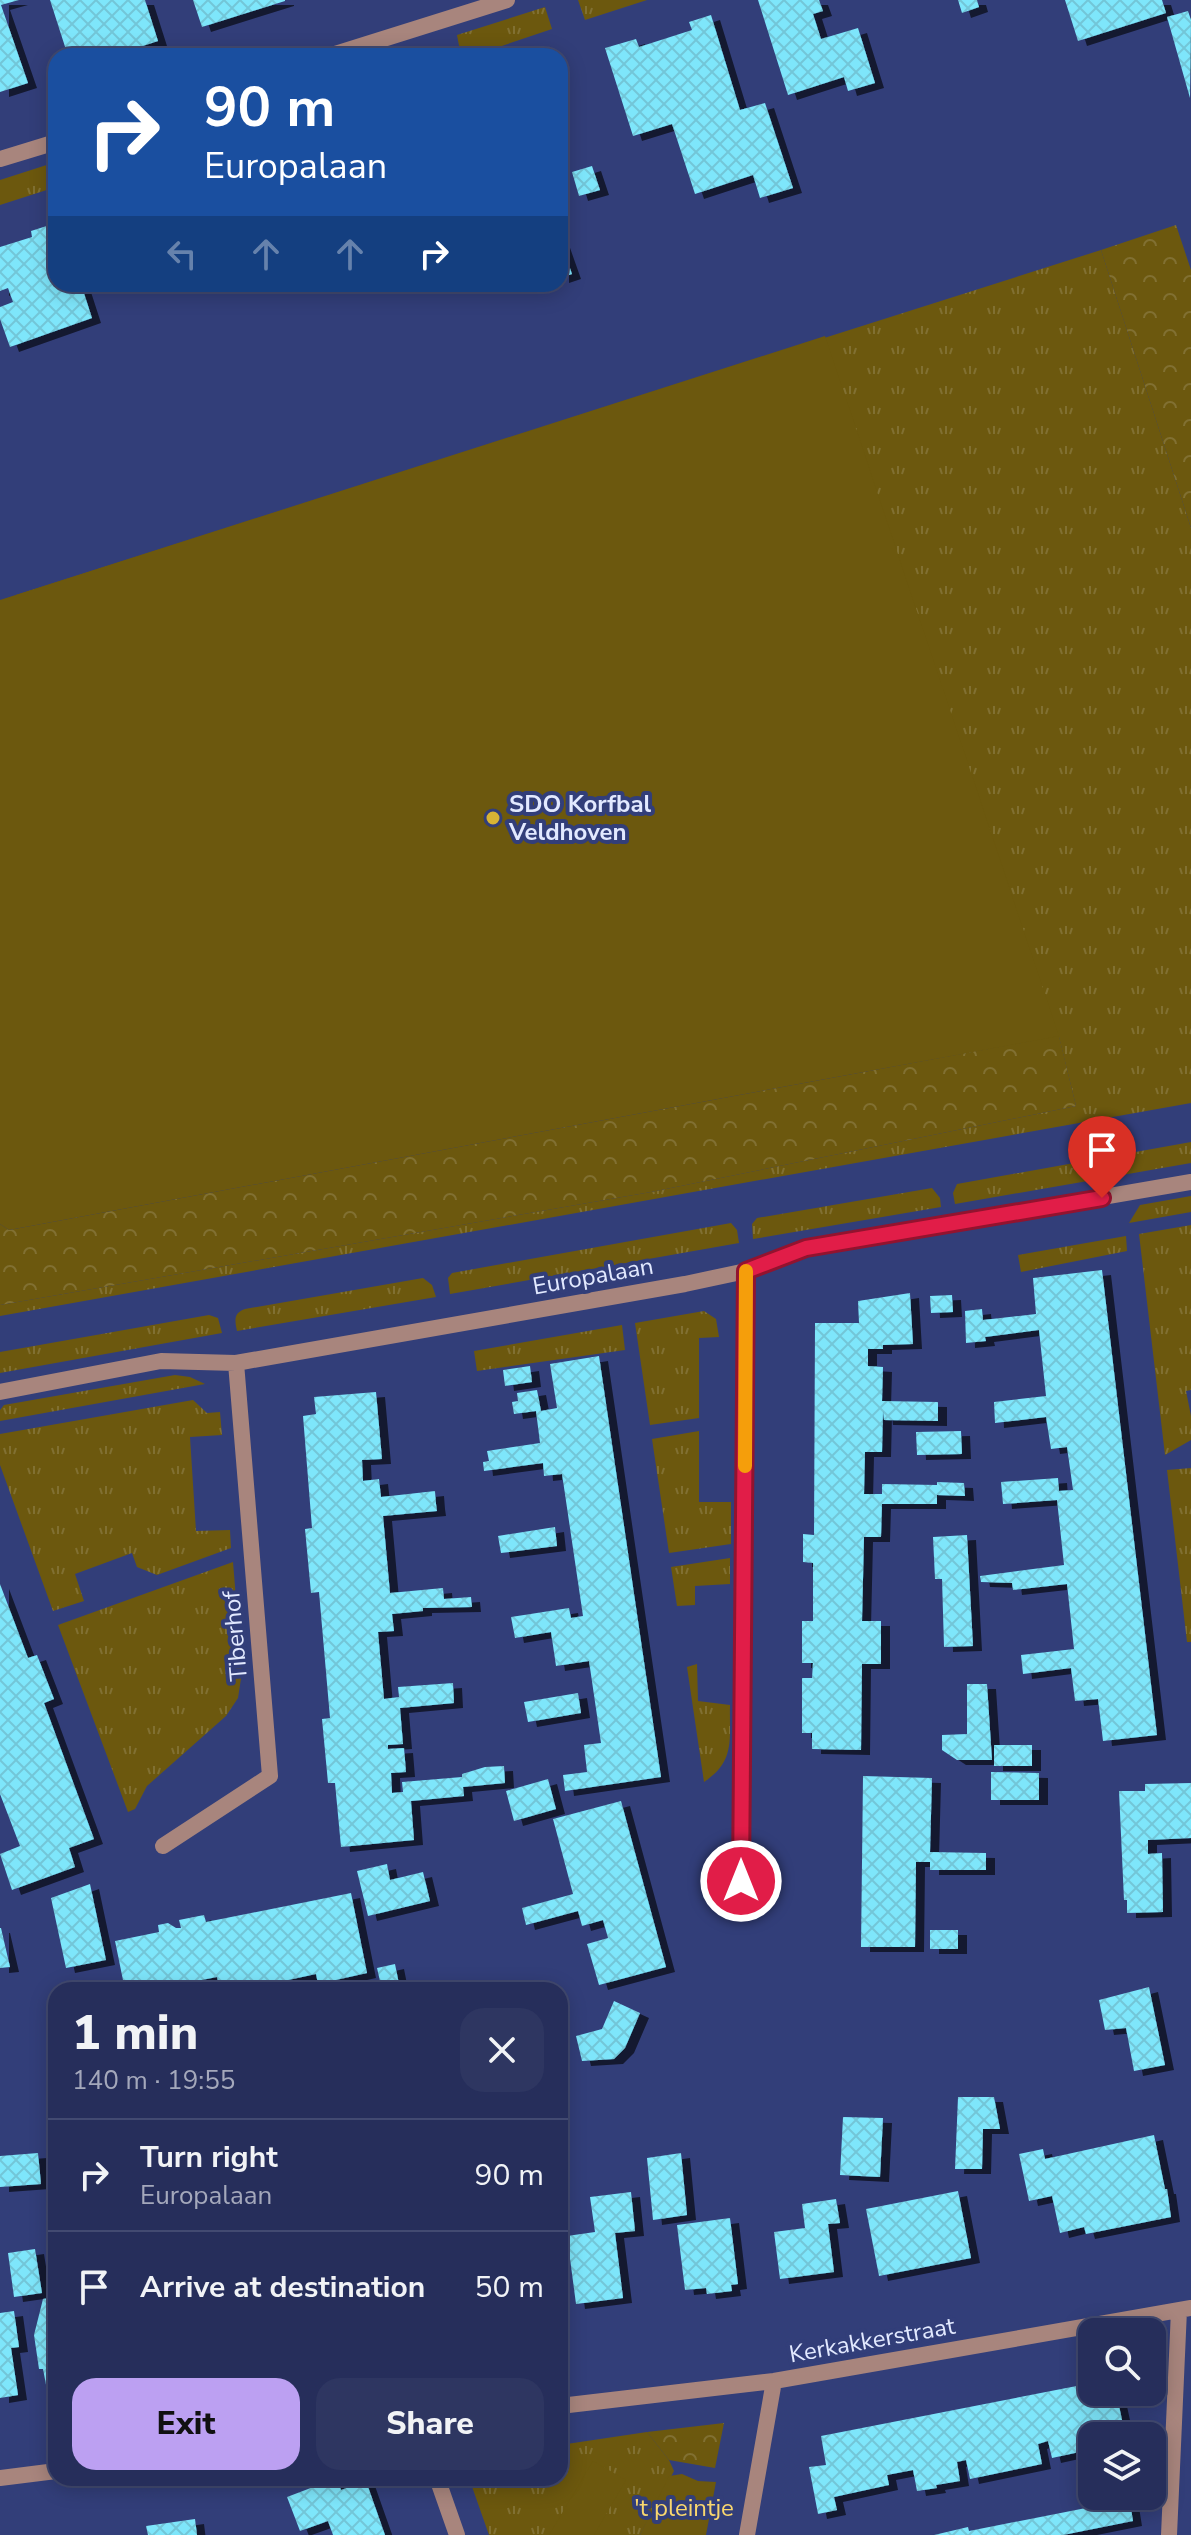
<!DOCTYPE html>
<meta charset="utf-8">
<style>
:root{--surface:#262e5b;--page:#2e3661;--text:#f1f3f6;--muted:#a4a8bb;--line:#424a71;--accent:#bca0f2}
body{margin:0;font-family:"Nunito Sans",sans-serif;background:var(--page);color:var(--text);height:100vh;display:flex;flex-direction:column;font-size:30px;white-space:nowrap}
*{box-sizing:border-box;margin:0}
p{font-size:26px;color:var(--muted)}
.icon{flex:none;width:44px;height:44px;fill:none;stroke:currentColor;stroke-width:2;stroke-linecap:round;stroke-linejoin:round}
.map{position:relative;flex:1;overflow:hidden}
.details{position:absolute;left:48px;top:1982px;width:520px;height:504px;display:flex;flex-direction:column;background:var(--surface);border-radius:24px;box-shadow:0 4px 20px #0003,0 0 0 2px var(--line)}
.details>*{flex:none}
.top-card{position:absolute;left:48px;top:48px;width:520px;height:244px;border-radius:24px;box-shadow:0 4px 20px #0003,0 0 0 2px var(--line);background:#1a4fa0;color:#fff;overflow:hidden}
.tools{position:absolute;left:1078px;top:2318px;display:grid;gap:16px}
.tools a{display:grid;place-items:center;width:88px;height:88px;border-radius:16px;background:var(--surface);box-shadow:0 4px 20px #0003,0 0 0 2px var(--line);font-size:40px}
.pin{position:absolute;display:grid;place-items:center;width:68px;height:68px;color:#fff;margin:-82px -34px;border-radius:50% 50% 50% 0;rotate:-45deg;box-shadow:0 0 8px #0007}
.pin .icon{rotate:45deg}
.me{position:absolute;width:88px;margin:-44px;rotate:0deg;stroke-linejoin:round;filter:drop-shadow(0 0 6px #0008)}
.turn{display:flex;align-items:center;gap:28px;height:168px;padding:0 24px;font-size:36px}
.turn .icon{width:104px;height:104px;stroke-width:2.5}
.turn b{display:block;font-size:56px;line-height:68px}
.lanes{display:flex;align-items:center;height:76px;padding:0 24px;background:#0003;justify-content:center;gap:40px;direction:ltr}
.lanes .off{opacity:.35}
.round{display:grid;place-items:center;flex:none;width:84px;height:84px;border-radius:24px;background:var(--page)}
.overview{display:flex;align-items:center;justify-content:space-between;height:136px;padding:0 24px}
h1{font-size:48px;font-weight:800;line-height:60px}
.button{display:flex;gap:16px;margin-top:auto;padding:16px 24px}
.button a{flex:1;height:92px;border-radius:24px;background:var(--accent);color:#111;font-size:32px;font-weight:800;line-height:92px;text-align:center}
.button a+a{background:var(--page);color:var(--text)}
ul{padding:0;list-style:none}
li{display:flex;align-items:center;gap:24px;height:112px;padding:0 24px;border-top:2px solid var(--line)}
li div{flex:1}
li b{display:block;font-size:30px}
li em{font-style:normal}
.map>svg:first-child{display:block}
.grass{fill:url(#grass-tufts)}
.forest{fill:url(#forest-crowns)}
.park{fill:#6c580e}
.building{fill:url(#building-cross-hatch);filter:url(#shadow)}
.lines{fill:none;stroke-linecap:round;stroke-linejoin:round}
.street{stroke:#a8857d;stroke-width:16}
.route-casing{stroke:#92132f;stroke-width:20}
.route{stroke:#e11d48;stroke-width:14}
.slow{stroke:#f59e0b;stroke-width:14}
.poi-dot{fill:#d8b434;stroke:#323e79;stroke-width:3}
.labels{text-anchor:middle;stroke-width:8;stroke-linejoin:round;paint-order:stroke}
.poi-label{font-size:24px;font-weight:bold;fill:#e2e9ff;stroke:#323e79;text-anchor:start}
.street-label{font-size:24px;fill:#e2e9ff;stroke:#323e79}
.park-label{font-size:24px;fill:#f9d76e;stroke:#323e79}
</style>
<div class="map">
<svg width="1191" height="2535" viewBox="0 0 1191 2535">
<defs>
<pattern id="grass-tufts" width="24" height="20" patternUnits="userSpaceOnUse" patternTransform="scale(2)"><rect width="24" height="20" fill="#6c580e"/><path d="M3 7l-1-3M5 7V3M7 7l1-3M15 17l-1-3M17 17v-4M19 17l1-3" fill="none" stroke="#817032"/></pattern>
<pattern id="forest-crowns" width="20" height="18" patternUnits="userSpaceOnUse" patternTransform="scale(2)"><rect width="20" height="18" fill="#6c580e"/><path d="M2 6a3 3 0 1 1 6 0M12 15a3 3 0 1 1 6 0" fill="none" stroke="#817032"/></pattern>
<pattern id="building-cross-hatch" width="8" height="8" patternUnits="userSpaceOnUse" patternTransform="scale(2)"><rect width="8" height="8" fill="#7ee6fb"/><path d="M0 0l8 8M0 8l8-8" fill="none" stroke="#72c6d8"/></pattern>
<filter id="shadow"><feDropShadow dx="9" dy="5" stdDeviation="0" flood-color="#0009"/></filter>
</defs>
<rect width="100%" height="100%" fill="#323e79"/>
<path class="grass" d="M578,0H647L585,20Z
M545,7L552,29L472,56H461L457,35Z
M56,162V187L0,205V180Z
M1101,250L1191,528V1103L0,1316V1305L651,1192L1076,1106L1059,1037L0,1224V829L16,595Z
M1191,1142V1163L955,1204L953,1193L957,1184Z
M932,1188L940,1198L941,1207L753,1239L752,1224L757,1218Z
M1191,1196V1212L1129,1223L1140,1205Z
M731,1223L737,1230L739,1243L450,1294L448,1278L452,1273Z
M1191,1225V1390L1186,1391L1191,1416V1440L1165,1455L1139,1234Z
M1126,1236L1127,1251L1021,1272L1018,1255Z
M423,1278L432,1285L436,1297L237,1331C235,1321 233,1313 245,1309Z
M704,1311L716,1319L719,1337L699,1338V1418L650,1425L635,1323Z
M209,1315L218,1318L222,1333L0,1373V1352Z
M622,1325L625,1350L477,1371L474,1351Z
M175,1375L190,1377L205,1384L0,1421V1410L4,1405Z
M193,1400L207,1413L220,1412L222,1435L190,1437L196,1531L230,1530L231,1548L157,1575L137,1567L132,1553L75,1574L84,1601L53,1611L0,1465V1434Z
M699,1431V1502H731V1544L669,1553L652,1439Z
M1191,1468V1642H1187L1167,1470Z
M730,1558V1584L695,1586V1605L677,1606L671,1567Z
M233,1562L242,1672L238,1698L226,1716L147,1786L135,1809L128,1812L58,1625Z
M697,1664L698,1701L730,1705C729,1739 736,1761 704,1782L687,1667Z
M647,2432L669,2460L674,2471L640,2535H489L469,2478H560V2445Z"/>
<path class="forest" d="M1176,225L1191,270V528L1101,250Z
M1059,1036L1076,1106L651,1192L0,1305V1224L9,1230Z
M724,2423L715,2468L669,2460L647,2432Z"/>
<path class="park" d="M825,336L1059,1036L9,1230L0,1224V600Z
M593,2461L626,2480L594,2535H549Z
M682,2474L698,2481L716,2482L706,2535H640L669,2476Z"/>
<path class="building" d="M0,0H19L1,5L28,83L0,92Z
M50,0H145L158,41L112,56H68Z
M193,0H285V1L202,27Z
M758,0H819L823,11L813,14L821,39L858,28L875,83L848,91L844,77L788,95Z
M958,0H977L979,7L962,13Z
M1065,0H1162L1166,13L1078,41Z
M1188,11L1191,20L1190,98L1167,17Z
M711,15L740,110L765,103L793,188L760,198L753,175L695,194L672,124L633,136L605,48L636,39L639,47L692,30L689,22Z
M592,166L600,190L579,196L572,172Z
M56,223V284H81L92,318L10,347L0,319V307L13,302L8,288L0,291V247L32,237L31,231Z
M560,240L572,274L560,278Z
M1102,1270L1157,1735L1103,1741L1098,1699L1075,1701L1071,1668L1023,1674L1021,1655L1074,1649L1067,1584L1013,1590L1012,1583L981,1582L980,1576L1064,1565L1057,1500L1003,1504L1001,1482L1058,1478L1059,1491L1073,1490L1067,1447L1051,1449L1046,1417L995,1423L994,1402L1046,1396L1039,1330L985,1337L986,1341L966,1343L965,1311L982,1309L983,1320L1036,1314L1033,1278Z
M910,1293L913,1344L883,1345V1349H868V1366L883,1367L882,1401L938,1402V1421L884,1420L883,1411L882,1452H865L864,1494H882V1484L937,1485V1482L964,1483L965,1496L937,1495V1504H882L881,1537H864L862,1621H881V1664H862L861,1750L812,1749V1733H802V1678H812L813,1663H802V1621H813V1563L803,1562V1534L814,1535L815,1323H859L858,1301Z
M952,1295L953,1312L931,1313L930,1296Z
M599,1356L661,1777L565,1791L563,1775L587,1772L584,1745L601,1743L589,1661L556,1666L551,1632L515,1638L511,1617L569,1608L571,1618L583,1616L562,1474L544,1476L543,1463L484,1471L483,1462L489,1461L487,1451L540,1443L536,1411L514,1414L512,1402L518,1401L517,1393L537,1390L541,1411L557,1408L550,1364Z
M530,1366L532,1382L505,1386L503,1370Z
M376,1392L382,1459L362,1460L363,1481L379,1479L381,1497L435,1491L436,1504L437,1511L383,1516L390,1593L443,1588L444,1599L471,1597L472,1607L423,1608V1611L392,1614L394,1631L378,1632L384,1699L399,1697L398,1687L453,1683L454,1703L400,1708L403,1744L388,1745V1749L404,1748L406,1772L391,1773L392,1793L403,1792L402,1782L462,1777V1774L485,1767L504,1766L505,1783L463,1787L464,1796L411,1801L414,1840L341,1847L335,1783H328L322,1719L330,1718L319,1592L311,1593L305,1529L312,1528L303,1416L316,1414L314,1397Z
M961,1431L962,1454L917,1455L916,1432Z
M555,1527L557,1546L501,1553L498,1536Z
M967,1535L973,1646L944,1647L942,1579H935L933,1537Z
M0,1584L28,1658L37,1655L54,1699L44,1703L94,1839L69,1848L75,1867L12,1890L0,1854L20,1846L0,1794Z
M967,1684H987L992,1760H957L942,1750V1735L967,1734Z
M578,1693L581,1713L528,1722L524,1702Z
M994,1745H1032V1766H994Z
M991,1772L1039,1773V1800H991Z
M863,1776L932,1778L930,1852L986,1853V1870H930V1862H916L915,1947H861Z
M548,1779L556,1809L514,1821L506,1791Z
M1191,1783V1838L1148,1840V1854L1162,1853L1163,1912L1127,1913V1900H1124L1119,1791H1145V1784Z
M621,1801L666,1967L599,1985L587,1944L608,1938L603,1920L582,1926L578,1911L526,1925L522,1908L573,1894L553,1819Z
M387,1864L390,1880L423,1872L430,1901L368,1916L357,1871Z
M90,1884L106,1960L66,1968L51,1898Z
M351,1893L367,1973L318,1984L316,1974L279,1982L281,1990H262L261,1986L240,1990H220L217,1977L181,1984L182,1990H172L171,1986L155,1990H125L115,1941L159,1932L158,1925L168,1923L176,1928H181L179,1920L204,1915L206,1922Z
M0,1928H1L10,1967L0,1968Z
M930,1930H958V1949H930Z
M395,1964L400,1989L382,1990L377,1968Z
M1149,1987L1165,2065L1134,2071L1126,2028L1105,2030L1099,2000Z
M614,2001L640,2013L625,2048L614,2059L582,2061L576,2036L602,2029Z
M958,2097H994L1000,2129H983L982,2169H955Z
M843,2117L883,2118L880,2177L840,2175Z
M1154,2135L1165,2189H1167L1171,2217L1086,2234L1084,2227L1060,2233L1052,2196L1029,2201L1019,2154L1043,2149L1045,2159Z
M38,2153L41,2184L0,2187V2156Z
M681,2153L687,2215L653,2220L647,2158Z
M958,2191L971,2258L879,2276L866,2209Z
M631,2192L635,2231L615,2233L623,2298L576,2304L567,2236L595,2232L590,2197Z
M836,2199L840,2223L828,2224L834,2272L780,2279L774,2232L805,2228L802,2204Z
M730,2218L738,2284L731,2285L732,2291L707,2294L706,2288L685,2290L677,2225Z
M35,2249L42,2293L14,2297L8,2253Z
M56,2297V2389L47,2390L43,2369H39L34,2335L43,2299Z
M14,2311L19,2347L11,2348L18,2395L0,2398V2313Z
M1092,2383V2392H1116L1124,2429L1081,2438L1084,2451L1052,2458L1048,2441L1038,2444L1042,2464L970,2479L966,2460L957,2462L960,2481L936,2485L937,2488L917,2491L913,2470L887,2475L889,2485L834,2497L837,2510L818,2514L809,2467L826,2465L821,2436Z
M337,2478L341,2490L366,2481L385,2535H333L328,2521L300,2531L287,2497Z
M1123,2496H1129L1133,2521L1063,2535H934L968,2527L969,2531L1091,2507L1090,2503L1092,2502Z
M195,2519L197,2535H148L146,2526Z"/>
<g class="lines">
<path class="street" d="M329,56L507,0
M0,159L56,142
M0,1392L161,1361L236,1363L685,1284L746,1271L806,1248L1191,1182
M163,1846L270,1776L236,1363
M741,1881L746,1271
M560,2406L774,2381L1191,2308
M0,2478L56,2471
M437,2478L457,2535
M747,2535L774,2381
M1169,2535L1179,2310"/>
</g>
<g class="lines">
<g class="route-casing">
<path id="route" d="M741,1881L746,1271L806,1248L1102,1198"/>
</g>
<use href="#route" class="route"/>
<path class="slow" d="M745,1466L746,1271"/>
</g>
<circle class="poi-dot" cx="493" cy="818" r="8"/>
<g class="labels">
<g class="poi-label">
<text x="509" y="812">SDO Korfbal<tspan x="509" dy="28">Veldhoven</tspan></text>
</g>
<g class="street-label">
<text transform="translate(593 1276) rotate(-10)" y="8">Europalaan</text>
<text transform="translate(235 1636) rotate(-95)" y="8">Tiberhof</text>
<text transform="translate(872 2340) rotate(-10)" y="8">Kerkakkerstraat</text>
</g>
<g class="park-label">
<text x="684" y="2516">'t pleintje</text>
</g>
</g>
</svg>
<div class="tools">
<a><svg class="icon" aria-label="search" viewBox="0 0 24 24"><circle cx="10" cy="10" r="6"/><path d="M15 15l6 6"/></svg></a>
<a><svg class="icon" aria-label="layers" viewBox="0 0 24 24"><path d="M12 4l9 5-9 5-9-5zM3 14l9 5 9-5"/></svg></a>
</div>
<div class="pin" style="left:1102px;top:1198px;background:#d93025"><svg class="icon" aria-label="arrive" viewBox="0 0 24 24"><path d="M6 21V4h12l-3 4 3 4H6"/></svg></div>
<svg class="me" style="left:741px;top:1881px" viewBox="-20 -20 40 40"><circle r="17" fill="#e11d48" stroke="#fff" stroke-width="3"/><path d="M0-11L8 9 0 5-8 9z" fill="#fff"/></svg>
<div class="top-card">
<div class="turn"><svg class="icon" aria-label="right" viewBox="0 0 24 24"><path d="M7 20v-9h11M14 6l5 5-5 5"/></svg><div><b>90 m</b>Europalaan</div></div>
<div class="lanes"><svg class="icon off" aria-label="left" viewBox="0 0 24 24"><path d="M17 20v-9H6M10 6l-5 5 5 5"/></svg><svg class="icon off" aria-label="ahead" viewBox="0 0 24 24"><path d="M12 20V5M6 11l6-6 6 6"/></svg><svg class="icon off" aria-label="ahead" viewBox="0 0 24 24"><path d="M12 20V5M6 11l6-6 6 6"/></svg><svg class="icon" aria-label="right" viewBox="0 0 24 24"><path d="M7 20v-9h11M14 6l5 5-5 5"/></svg></div>
</div>
<section class="details">
<div class="overview"><div><h1>1 min</h1><p>140 m · 19:55</p></div><a class="round"><svg class="icon" aria-label="close" viewBox="0 0 24 24"><path d="M6 6l12 12M18 6L6 18"/></svg></a></div>
<ul>
<li><svg class="icon" aria-label="right" viewBox="0 0 24 24"><path d="M7 20v-9h11M14 6l5 5-5 5"/></svg><div><b>Turn right</b><p>Europalaan</p></div><em>90 m</em></li>
<li><svg class="icon" aria-label="arrive" viewBox="0 0 24 24"><path d="M6 21V4h12l-3 4 3 4H6"/></svg><div><b>Arrive at destination</b></div><em>50 m</em></li>
</ul>
<div class="button"><a>Exit</a><a>Share</a></div>
</section>
</div>
